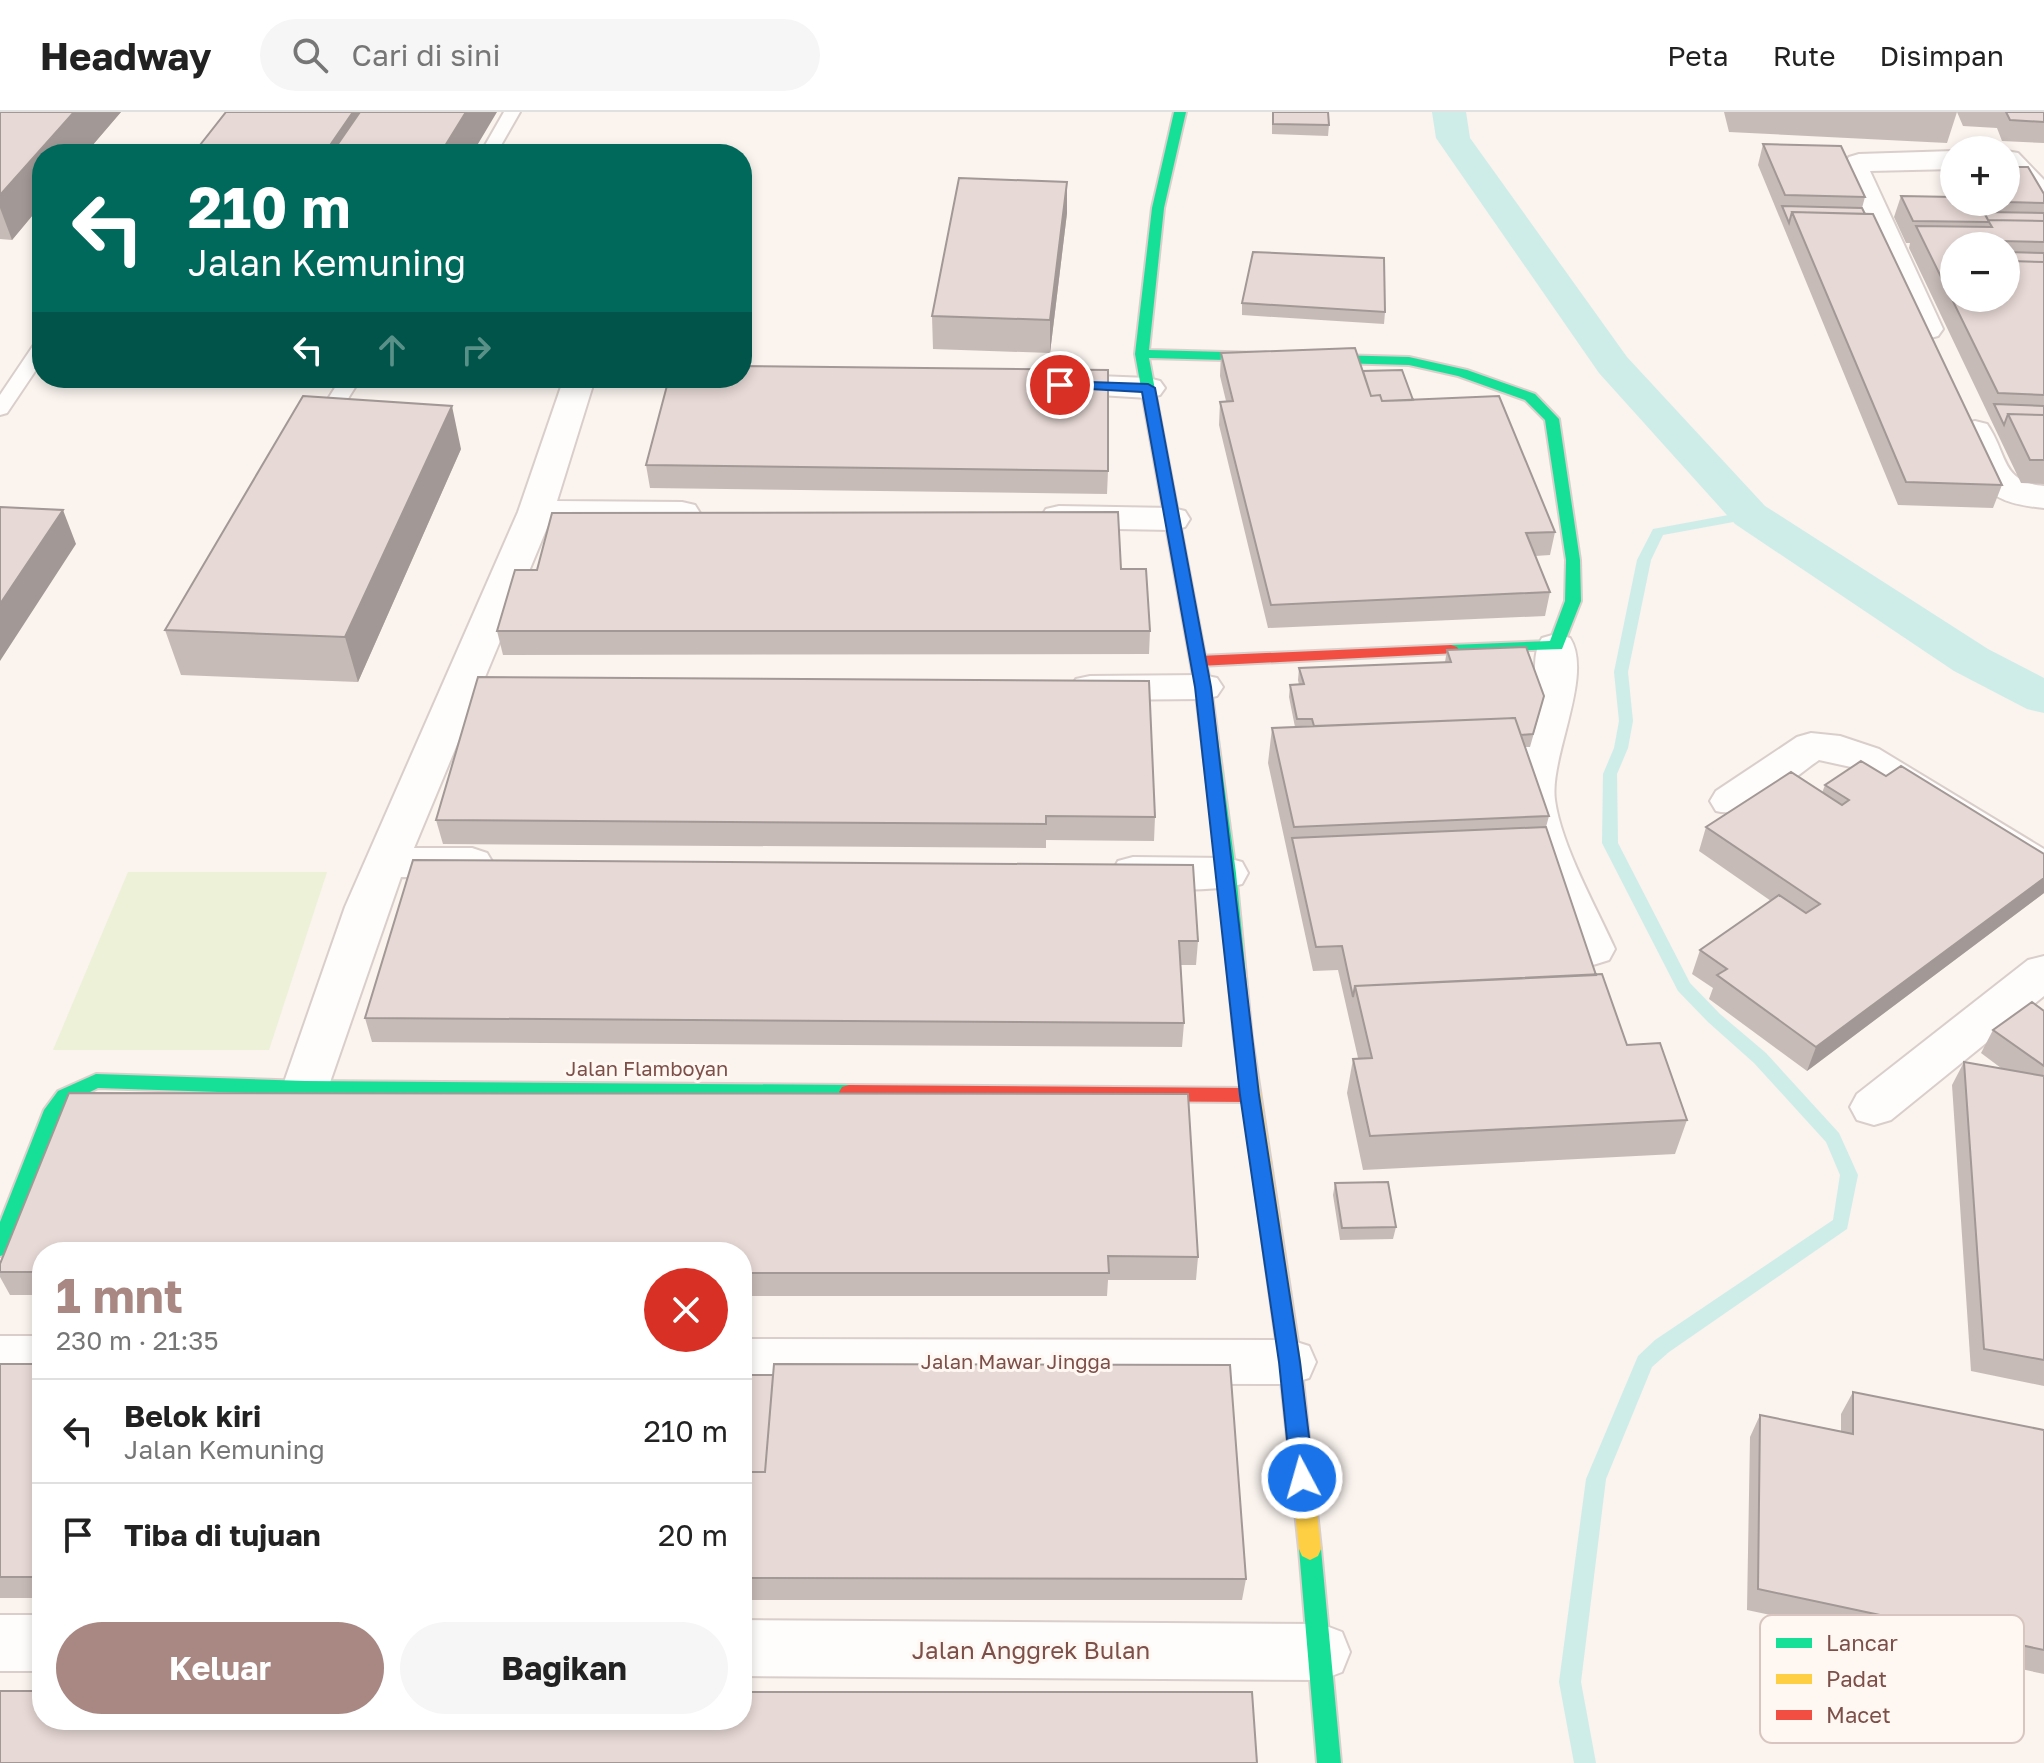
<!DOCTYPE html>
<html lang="id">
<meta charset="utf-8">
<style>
:root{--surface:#fff;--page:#f6f6f6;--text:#222;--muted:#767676;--line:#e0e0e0;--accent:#a98883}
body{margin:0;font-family:"Golos Text",sans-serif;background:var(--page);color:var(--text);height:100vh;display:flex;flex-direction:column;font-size:30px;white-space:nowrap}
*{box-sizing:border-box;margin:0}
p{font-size:26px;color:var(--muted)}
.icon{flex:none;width:44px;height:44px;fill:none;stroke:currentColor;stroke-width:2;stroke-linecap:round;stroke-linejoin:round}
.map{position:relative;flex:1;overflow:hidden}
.side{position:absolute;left:32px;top:1130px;width:720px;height:488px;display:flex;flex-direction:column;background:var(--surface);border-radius:32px;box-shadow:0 4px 12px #0003}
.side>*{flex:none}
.guide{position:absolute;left:32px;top:32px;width:720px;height:244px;border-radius:32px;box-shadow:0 4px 12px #0003;background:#00695c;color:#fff;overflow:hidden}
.tools{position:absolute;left:1940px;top:24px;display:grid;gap:16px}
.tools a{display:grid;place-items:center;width:80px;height:80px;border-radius:50%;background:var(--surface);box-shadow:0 4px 12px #0003;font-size:40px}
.pin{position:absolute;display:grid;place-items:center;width:68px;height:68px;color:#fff;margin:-34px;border:4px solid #fff;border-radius:50%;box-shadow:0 2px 8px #0007}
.me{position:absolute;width:88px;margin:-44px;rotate:354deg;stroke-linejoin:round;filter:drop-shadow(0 0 6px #0008)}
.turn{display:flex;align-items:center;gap:28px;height:168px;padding:0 24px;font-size:36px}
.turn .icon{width:104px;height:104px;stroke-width:2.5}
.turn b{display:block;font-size:56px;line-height:68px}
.lanes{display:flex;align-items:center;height:76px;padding:0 24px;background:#0003;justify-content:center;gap:40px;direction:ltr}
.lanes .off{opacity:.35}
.round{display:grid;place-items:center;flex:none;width:84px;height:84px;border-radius:42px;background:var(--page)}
.overview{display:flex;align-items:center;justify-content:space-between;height:136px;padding:0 24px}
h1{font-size:48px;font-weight:700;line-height:60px;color:var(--accent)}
.cta{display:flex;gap:16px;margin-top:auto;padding:16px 24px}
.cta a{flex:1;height:92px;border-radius:48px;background:var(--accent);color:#fff;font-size:32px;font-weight:700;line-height:92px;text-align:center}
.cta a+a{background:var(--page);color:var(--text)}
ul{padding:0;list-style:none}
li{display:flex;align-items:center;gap:24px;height:104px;padding:0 24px;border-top:2px solid var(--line)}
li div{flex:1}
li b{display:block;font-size:30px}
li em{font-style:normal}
header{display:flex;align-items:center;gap:48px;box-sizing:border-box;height:112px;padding:0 40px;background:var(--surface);border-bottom:2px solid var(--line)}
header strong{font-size:38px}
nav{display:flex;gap:44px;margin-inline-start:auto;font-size:28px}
.search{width:560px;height:72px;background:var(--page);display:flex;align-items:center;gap:20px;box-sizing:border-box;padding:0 28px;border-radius:44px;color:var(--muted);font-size:30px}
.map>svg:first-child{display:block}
.green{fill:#ecf1d7}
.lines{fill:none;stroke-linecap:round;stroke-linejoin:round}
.stream{fill:#ceede9;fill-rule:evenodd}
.canal{fill:#ceede9;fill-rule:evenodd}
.lane-casing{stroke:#d9ceca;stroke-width:4}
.street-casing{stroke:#d9ceca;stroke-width:4}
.fast-casing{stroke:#dbcfcb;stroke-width:4}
.slow-casing{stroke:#dbcfcb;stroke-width:4}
.jam-casing{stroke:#dbcfcb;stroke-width:4}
.lane{fill:#fefdfc;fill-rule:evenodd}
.street{fill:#fefdfc;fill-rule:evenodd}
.fast{fill:#16e098;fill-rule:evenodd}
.slow{fill:#ffcf43;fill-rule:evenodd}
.jam{fill:#f24e42;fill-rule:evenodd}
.wall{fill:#c7bbb7;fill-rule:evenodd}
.shaded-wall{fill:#a29895}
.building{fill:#e7d9d5;stroke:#a29895;stroke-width:2}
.route{fill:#1a73e8;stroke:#114b97;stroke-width:2}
.labels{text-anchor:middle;stroke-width:6;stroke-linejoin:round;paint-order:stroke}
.street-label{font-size:20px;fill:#7d4f49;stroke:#fff7f2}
.near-street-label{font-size:24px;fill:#7d4f49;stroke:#fff7f2}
.key{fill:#fff7f2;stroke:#d8c5bf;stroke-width:2}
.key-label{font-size:22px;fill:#7d4f49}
</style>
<header>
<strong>Headway</strong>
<div class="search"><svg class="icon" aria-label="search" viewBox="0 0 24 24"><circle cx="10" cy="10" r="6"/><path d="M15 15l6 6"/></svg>Cari di sini</div>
<nav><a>Peta</a><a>Rute</a><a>Disimpan</a></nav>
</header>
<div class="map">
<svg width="2044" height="1651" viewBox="0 0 2044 1651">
<rect width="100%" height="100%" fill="#faf3ee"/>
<path class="green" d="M128,760H327L269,938H53Z"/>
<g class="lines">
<path class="stream" d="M1750,399L1756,403L1755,406L1663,423L1651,448L1628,560L1633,609L1628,636L1617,662L1618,731L1690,871L1720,902L1766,941L1839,1021L1858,1063L1847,1117L1669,1240L1652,1255L1606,1367L1581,1570L1596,1651H1574L1559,1570L1586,1367L1638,1244L1655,1228L1833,1108L1840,1063L1826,1030L1754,951L1708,910L1678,879L1602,731L1603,662L1614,636L1619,609L1614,560L1637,448L1653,417Z"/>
<path class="canal" d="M1432,0H1466L1470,26L1627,245L1765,394L1988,537L2044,566V601L2027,597L1954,559L1735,412L1599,261L1436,26Z"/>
<g class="lane-casing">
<path id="lane" d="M504,0H520L496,42H480Z
M42,229V249L7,301L0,303V283L35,231Z
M341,266H361L330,315H316L313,311Z"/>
</g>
<g class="street-casing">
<path id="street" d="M1954,39V57L1870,59L1943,217L1938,224L1927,227L1916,224L1911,217L1841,58L1849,45L1859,42Z
M2006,39L2018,41L2044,68V94L2034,91L2006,62Z
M1047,262L1148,266L1160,269L1165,276L1160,283L1148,286L1035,279L1031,272L1035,265Z
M564,266H598L593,273L557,389L682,390L695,393L700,401L695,409L682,412L549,411L414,736H472L487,741L493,751L487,761L472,766L401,765L328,976L322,989L305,994L288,989L282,976L345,795L518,400Z
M1975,309L1987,312C2008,342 2000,370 2044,374V396C1981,390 1981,372 1958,319L1963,312Z
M1059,394L1172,396L1185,399L1190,407L1185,415L1172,418L1059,416L1046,413L1041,405L1046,397Z
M1556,522L1570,526C1594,563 1549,646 1555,688C1561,733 1596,795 1615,837L1609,848L1593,853L1577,848L1571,837C1551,789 1507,715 1515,663C1518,639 1529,616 1534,592C1538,570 1530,544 1542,526Z
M1203,563L1217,566L1223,575L1217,584L1203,587L1090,588L1076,585L1070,576L1076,567L1090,564Z
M1811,621L1840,624L1879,637L2044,737V772L2029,768L1851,655L1819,648C1791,667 1750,708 1716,699L1710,689L1716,679L1797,625Z
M1133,745L1227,746L1242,750L1248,761L1242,772C1212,780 1149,779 1118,771L1112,760L1118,749Z
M2044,844V884L1891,1008L1874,1013L1857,1008L1850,995L1857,982L2028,848Z
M0,1224H42V1268H0Z
M742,1227L1290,1228L1309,1234L1316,1250L1309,1266L1290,1272L742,1271Z
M0,1503H42V1559H0Z
M742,1508L1321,1512L1342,1520L1350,1540L1342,1560L1321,1568L742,1564Z"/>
</g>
<g class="fast-casing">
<path id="fast" d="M1174,0H1186L1164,96L1149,238L1409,245L1467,258L1535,282L1559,307L1580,448L1581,489L1562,537L1445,541L1443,538L1445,535L1451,533L1550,529L1565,489L1566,448L1545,308L1525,288L1458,264L1409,253L1149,246L1211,575L1236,761L1252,926L1250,931H1236L1234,926L1218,761L1195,575L1135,242L1152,96Z
M96,962L305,969L849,973L856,975L859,980L856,985L849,987L305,983L98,976L72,989L62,1001L10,1136L7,1142L0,1144V1110L44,998L58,979Z
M1310,1426L1318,1430L1321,1437L1341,1651H1317L1299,1437L1302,1430Z"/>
</g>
<g class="slow-casing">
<path id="slow" d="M1243,919L1250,921L1252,926L1301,1250L1321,1437L1318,1444L1310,1448L1302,1444L1299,1437L1279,1250L1234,926L1236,921Z"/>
</g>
<g class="jam-casing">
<path id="jam" d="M1451,533L1457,535L1459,538L1457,541L1199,554L1191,549L1199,544Z
M849,973L1249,976L1256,978L1259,983L1256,988L1249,990L849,987L842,985L839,980L842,975Z"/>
</g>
<use href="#lane" class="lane"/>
<use href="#street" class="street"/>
<use href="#fast" class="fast"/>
<use href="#slow" class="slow"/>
<use href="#jam" class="jam"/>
</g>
<path class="wall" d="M0,0H121L85,42H42V92L12,128L0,127Z
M1272,0H1328L1329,13L1328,24L1272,22Z
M1724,0H1957L1947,31L1729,20Z
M1957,0H2044V31L2002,29L1997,16L1963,14Z
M1763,32L1865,85L1862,96L2002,373L1993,396L1898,393L1758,53Z
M1951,40H1954V80L1944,62Z
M1067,70V101L1050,241L933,237L932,204Z
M2044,82V372L2021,371L1909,136L1910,131H1906L1894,105L1901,84L1954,90H2006ZM1954,134H2006V186Z
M1242,191L1385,200L1384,212L1242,203Z
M1221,241L1363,259L1413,288L1555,420L1550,443L1535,444L1550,480L1545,504L1268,516L1219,313L1220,290L1226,289L1220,264Z
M461,337L358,570L181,563L165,518Z
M646,353L1108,359L1107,382L650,376Z
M1121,457L1150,519L1149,542L503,543L497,519Z
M1447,538L1541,596L1530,635H1525L1549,704L1546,715L1596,863L1627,933L1687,1008L1675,1042L1363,1058L1347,981L1353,947L1358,946L1338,858L1313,859L1268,651L1272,616L1295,615L1289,585L1290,573H1299L1298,568L1299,556L1445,550Z
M478,565L1155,705L1154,729L1046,728V736L443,732L436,708Z
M1886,664L2044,742V781L1807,959L1709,887L1713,876L1692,862L1700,838L1771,789L1699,739L1706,715L1822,681L1825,673Z
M413,748L1198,829L1196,853H1181L1184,911L1182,935L372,930L365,906Z
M2044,899V1274L1971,1259L1952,973L1964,950L2001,956L1981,941L1993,918Z
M69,981L1198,1145L1196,1168H1108L1107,1184H742V1140H42V1183H10L0,1165V1152Z
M1335,1071L1396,1115L1393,1127L1340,1128L1333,1083Z
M0,1252H42V1486H0Z
M742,1263L1246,1467L1242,1488H742Z
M1853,1280L2044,1318V1562L1747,1498L1750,1325L1760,1303L1841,1319V1302Z"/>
<path class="shaded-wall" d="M74,0H121L85,42H42V92L12,128L0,96V83Z
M353,0H389L361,42H324Z
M466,0H497L472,42H440Z
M1067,70V101L1050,241V208Z
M452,294L461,337L358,570L345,525Z
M63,398L76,432L0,549V492Z
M2044,766V781L1807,959L1816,935Z"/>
<path class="building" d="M0,0H74L0,83Z
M226,0H353L324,42H193Z
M360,0H466L440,42H331Z
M1273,0H1328L1329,13L1273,12Z
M2006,0H2044V10L2010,8Z
M1763,32L1841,34L1865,85L1785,83Z
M2006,55H2028L2044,82V91L2006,90Z
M959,66L1067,70L1050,208L932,204Z
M1901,84L1954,85V90H1978L1988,108L2044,109V130L2000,129L2002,134H1954V186H2006V142L2010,149L2044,150V283L1998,281L1916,114L1992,115L1989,110L1913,109Z
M1782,94L1862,96L1865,102L1792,100L1789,111Z
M1792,100L1873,102L2002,373L1906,370Z
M1984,100L2044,101V109L1988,108Z
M1253,140L1384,146L1385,200L1242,191Z
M2006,140L2044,141V150L2010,149Z
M1355,236L1371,284L1380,283L1382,289L1499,284L1555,420L1526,421L1550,480L1271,493L1220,290L1233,289L1221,241Z
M742,254L1108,258V359L646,353L669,266H742Z
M1402,258L1413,288L1382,289L1380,283L1371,284L1363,259Z
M303,284L452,294L345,525L165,518Z
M1994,292L2044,294V303L2008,302L2004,313Z
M2008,302L2044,303V348H2030Z
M0,395L63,398L0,492Z
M1118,400L1121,457H1146L1150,519H497L515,458H537L552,401Z
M1526,535L1544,584L1533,622L1521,623L1515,606L1314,614L1312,607H1297L1290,573L1304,572L1299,556L1451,550L1447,538Z
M478,565L1149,569L1155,705L1046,704V712L436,708Z
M1515,606L1549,704L1294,715L1272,616Z
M1861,649L1886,664L1901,654L2044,742V766L1816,935L1717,863L1727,857L1700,838L1779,783L1806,801L1820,792L1706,715L1791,660L1842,693L1849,688L1825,673Z
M1546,715L1596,863L1355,874L1353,885L1342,834L1316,835L1292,726Z
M413,748L1193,753L1198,829H1179L1184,911L365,906Z
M1602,862L1627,933L1660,931L1687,1008L1370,1024L1353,947L1372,946L1355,874Z
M2032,890L2044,899V954L1993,918Z
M1964,950L2044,964V1248L1984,1237Z
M69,981L1188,982L1198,1145L1108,1144L1109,1161H742V1140H42V1160H0V1152Z
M1388,1070L1396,1115L1342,1116L1335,1071Z
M0,1252H42V1465H0Z
M774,1252L1230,1253L1246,1467L742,1466V1360H765Z
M742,1263H773L765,1360H742Z
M1853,1280L2044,1318V1538L1758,1477L1760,1303L1853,1322Z
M0,1579H42V1608H742V1580H1252L1257,1651H0Z"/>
<path class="route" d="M1060,269L1148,272L1155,276L1211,575L1259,983L1300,1250L1314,1366L1310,1373L1302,1376L1294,1373L1291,1366L1279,1250L1240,983L1195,575L1142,280L1055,275L1053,273Z"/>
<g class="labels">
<g class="street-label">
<text x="647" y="964">Jalan Flamboyan</text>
<text x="1016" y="1257">Jalan Mawar Jingga</text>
</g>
<g class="near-street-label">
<text x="1031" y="1547">Jalan Anggrek Bulan</text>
</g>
</g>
<rect x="1760" y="1503" width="264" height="128" rx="12" class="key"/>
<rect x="1776" y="1526" width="36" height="10" fill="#16e098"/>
<rect x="1776" y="1562" width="36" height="10" fill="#ffcf43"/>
<rect x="1776" y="1598" width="36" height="10" fill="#f24e42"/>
<g class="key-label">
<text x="1826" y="1539">Lancar</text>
<text x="1826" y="1575">Padat</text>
<text x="1826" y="1611">Macet</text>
</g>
</svg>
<div class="tools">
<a>+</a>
<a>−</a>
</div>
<div class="pin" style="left:1060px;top:273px;background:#d93025"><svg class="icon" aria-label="arrive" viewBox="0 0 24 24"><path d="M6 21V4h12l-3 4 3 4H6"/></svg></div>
<svg class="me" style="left:1302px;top:1366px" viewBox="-20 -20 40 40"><circle r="17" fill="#1a73e8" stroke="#fff" stroke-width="3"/><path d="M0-11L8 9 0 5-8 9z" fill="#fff"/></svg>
<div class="guide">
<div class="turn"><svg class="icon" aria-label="left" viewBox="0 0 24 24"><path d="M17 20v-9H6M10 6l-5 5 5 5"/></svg><div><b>210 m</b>Jalan Kemuning</div></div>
<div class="lanes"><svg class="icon" aria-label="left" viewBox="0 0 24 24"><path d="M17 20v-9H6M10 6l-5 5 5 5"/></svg><svg class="icon off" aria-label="ahead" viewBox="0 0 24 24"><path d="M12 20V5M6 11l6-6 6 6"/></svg><svg class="icon off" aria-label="right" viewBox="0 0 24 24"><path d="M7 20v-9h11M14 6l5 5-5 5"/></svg></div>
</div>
<section class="side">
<div class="overview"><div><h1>1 mnt</h1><p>230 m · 21:35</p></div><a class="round" style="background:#d93025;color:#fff"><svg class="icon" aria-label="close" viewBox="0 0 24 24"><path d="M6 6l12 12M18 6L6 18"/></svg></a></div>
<ul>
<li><svg class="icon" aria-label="left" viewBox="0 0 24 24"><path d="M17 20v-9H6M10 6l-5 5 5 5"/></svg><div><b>Belok kiri</b><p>Jalan Kemuning</p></div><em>210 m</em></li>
<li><svg class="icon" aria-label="arrive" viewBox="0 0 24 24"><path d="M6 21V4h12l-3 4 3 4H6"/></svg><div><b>Tiba di tujuan</b></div><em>20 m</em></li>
</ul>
<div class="cta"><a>Keluar</a><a>Bagikan</a></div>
</section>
</div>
